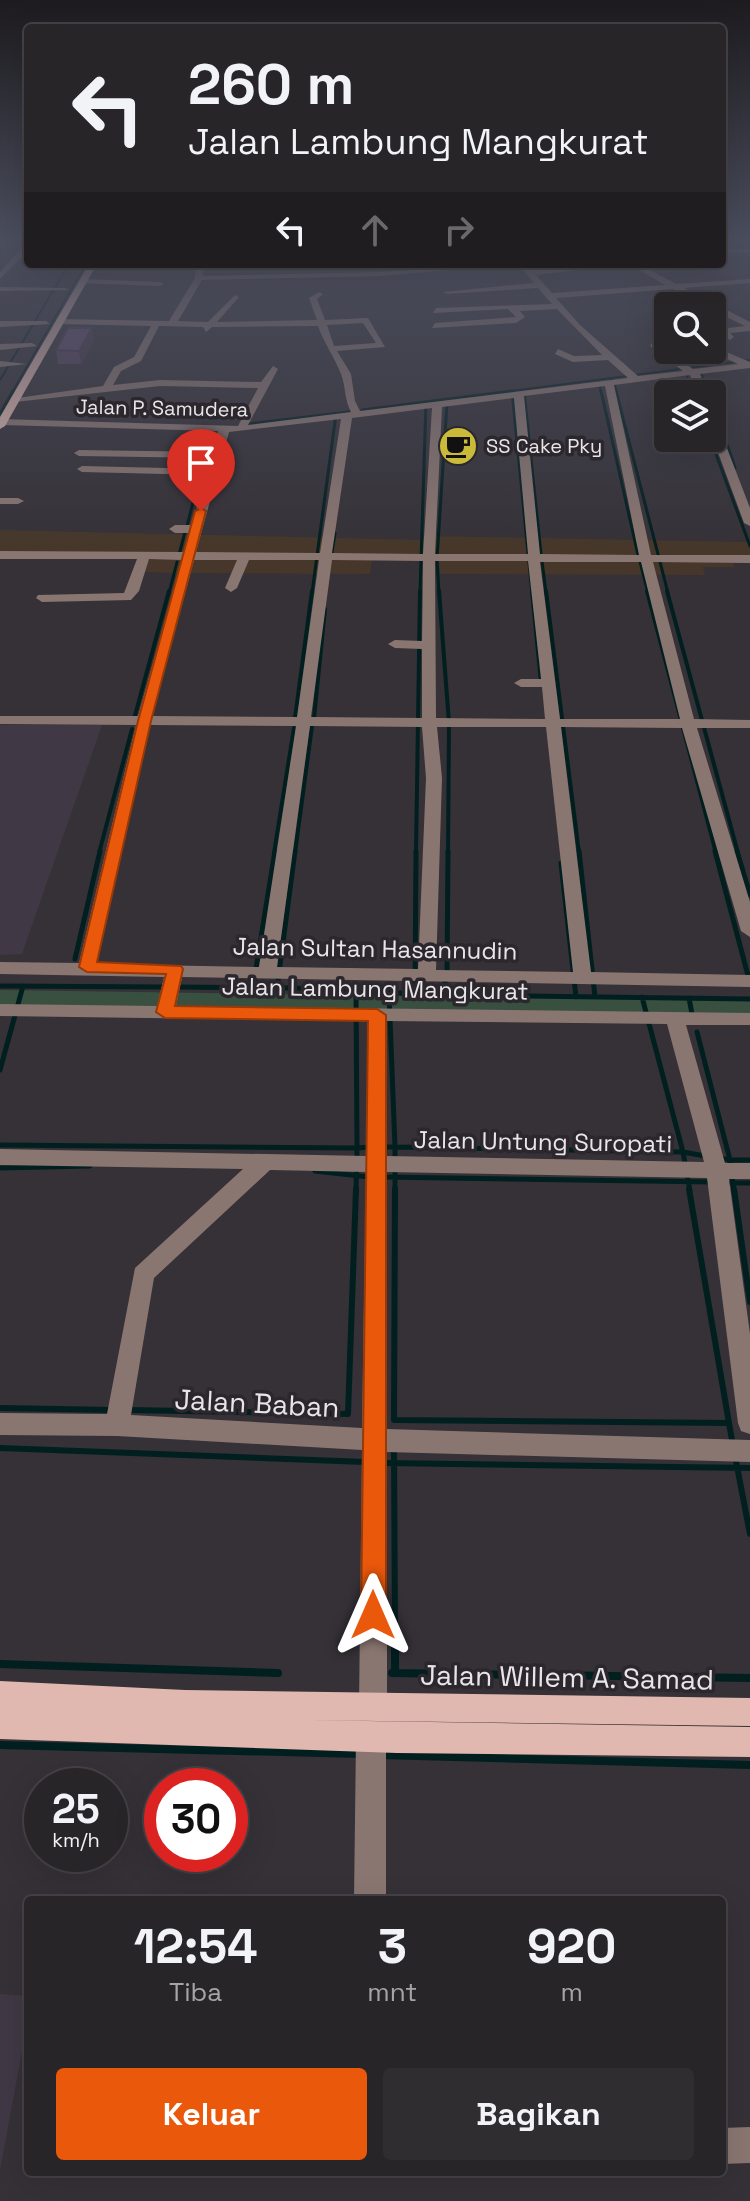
<!DOCTYPE html>
<html lang="id">
<style>
:root{--surface:#282529;--page:#302d31;--text:#f1f3f6;--muted:#a5a5a8;--line:#444246;--accent:#ea580c}
body{margin:0;font-family:"Space Grotesk",sans-serif;background:var(--page);color:var(--text);height:100vh;display:flex;flex-direction:column;font-size:30px;white-space:nowrap}
*{box-sizing:border-box;margin:0}
p{font-size:26px;color:var(--muted)}
.icon{flex:none;width:44px;height:44px;fill:none;stroke:currentColor;stroke-width:2;stroke-linecap:round;stroke-linejoin:round}
.map{position:relative;flex:1;overflow:hidden}
.panel{position:absolute;left:24px;top:1896px;width:702px;height:280px;display:flex;flex-direction:column;background:var(--surface);border-radius:8px;box-shadow:0 8px 32px #0002,0 0 0 2px var(--line)}
.panel>*{flex:none}
.guide{position:absolute;left:24px;top:24px;width:702px;height:244px;border-radius:8px;box-shadow:0 8px 32px #0002,0 0 0 2px var(--line);background:#282529;color:var(--text);overflow:hidden}
.tools{position:absolute;left:654px;top:292px;display:grid;gap:16px}
.tools a{display:grid;place-items:center;width:72px;height:72px;border-radius:8px;background:var(--surface);box-shadow:0 8px 32px #0002,0 0 0 2px var(--line);font-size:40px}
.speed{position:absolute;left:24px;top:1768px;display:flex;gap:16px;font-size:40px;font-weight:700;text-align:center}
.speed>*{display:grid;place-content:center;width:104px;height:104px;border-radius:50%;background:var(--surface);box-shadow:0 8px 32px #0002,0 0 0 2px var(--line);line-height:1}
.speed small{font-size:20px;font-weight:400}
.speed .limit{border:12px solid #d22;background:#fff;color:#111}
.pin{position:absolute;display:grid;place-items:center;width:68px;height:68px;color:#fff;margin:-82px -34px;border-radius:50% 50% 50% 0;rotate:-45deg;box-shadow:0 0 8px #0007}
.pin .icon{rotate:45deg}
.me{position:absolute;width:88px;margin:-44px;rotate:0deg;stroke-linejoin:round;filter:drop-shadow(0 0 6px #0008)}
.turn{display:flex;align-items:center;gap:28px;height:168px;padding:0 32px;font-size:36px}
.turn .icon{width:104px;height:104px;stroke-width:2.5}
.turn b{display:block;font-size:56px;line-height:68px}
.lanes{display:flex;align-items:center;height:76px;padding:0 32px;background:#0003;justify-content:center;gap:40px;direction:ltr}
.lanes .off{opacity:.35}
.eta{display:flex;justify-content:space-evenly;align-items:center;height:136px;text-align:center}
.eta b{font-size:48px;font-weight:700;line-height:56px}
.primary-button{display:flex;gap:16px;margin-top:auto;padding:16px 32px}
.primary-button a{flex:1;height:92px;border-radius:8px;background:var(--accent);color:#fff;font-size:32px;font-weight:700;line-height:92px;text-align:center}
.primary-button a+a{background:var(--page);color:var(--text)}
.map>svg:first-child{display:block}
.commercial{fill:#46372a}
.built{fill:#403844}
.green{fill:#395040}
.lines{fill:none;stroke-linecap:round;stroke-linejoin:round}
.stream-far5{stroke:#021f20;stroke-width:2}
.stream-far4{stroke:#021f20;stroke-width:3}
.stream-far3{stroke:#021f20;stroke-width:4}
.stream-far2{stroke:#021f20;stroke-width:5}
.stream-far1{stroke:#021f20;stroke-width:6}
.stream{stroke:#021f20;stroke-width:8}
.minor{fill:#8a7671;fill-rule:evenodd}
.major{fill:#e0b8af;fill-rule:evenodd}
.wall{fill:#53405b}
.shaded-wall{fill:#43344a}
.building{fill:#604a6a;stroke:#43344a;stroke-width:2}
.route{fill:#ea580c;stroke:#983908;stroke-width:2}
.labels{text-anchor:middle;stroke-width:7;stroke-linejoin:round;paint-order:stroke}
.far-street-label{font-size:20px;fill:#e8e5e9;stroke:#2b272d}
.far-poi-label{font-size:20px;fill:#e8e5e9;stroke:#2b272d;text-anchor:start}
.street-label{font-size:24px;fill:#e8e5e9;stroke:#2b272d}
.near-street-label{font-size:28px;fill:#e8e5e9;stroke:#2b272d}
</style>
<div class="map">
<svg width="750" height="2201" viewBox="0 0 750 2201">
<rect width="100%" height="100%" fill="#353137"/>
<path class="commercial" d="M0,530L425,540V536L750,542V561L733,562L734,567H703L705,575L440,574L439,559L372,560L370,574L180,573L141,572L145,558L0,553Z"/>
<path class="built" d="M0,725H102L22,954L0,955Z
M0,1994L28,1996V2020L0,2170Z"/>
<path class="green" d="M0,990L750,1001V1016L0,1008Z"/>
<g class="lines">
<path class="stream-far5" d="M74,284L87,264
M700,370L709,393
M686,373L693,393
M609,378L614,382L617,393
M0,380L69,264
M599,382L601,393
M12,393L73,286
M497,393L750,360"/>
<path class="stream-far4" d="M512,391L532,593
M601,391L638,555
M616,391L668,593
M693,391L694,394
M709,391L710,394
M524,392L541,554
M712,401L735,468
M362,410L513,391
M0,414L13,391
M248,424L349,412L351,417
M710,438L750,546
M201,469L213,432
M187,526L200,475
M179,555L185,532
M331,559L335,533
M542,561L546,593
M640,562L648,593
M169,593L177,562
M312,593L336,414
M420,593L426,402
M439,593L437,559L447,403L443,400"/>
<path class="stream-far3" d="M439,591L449,723L448,853
M532,591L541,682
M546,591L579,853
M647,591L716,853
M667,591L738,853
M295,718L312,591
M314,718L325,609
M134,719L169,591
M99,853L132,729
M274,853L294,728
M295,853L312,726
M416,853L420,591"/>
<path class="stream-far2" d="M579,851L595,997
M715,851L750,983
M737,851L750,895
M561,863L576,997
M75,959L100,851
M0,986L165,987
M175,987L291,988L442,995L750,999
M253,987L275,851
M277,988L295,851
M389,993L395,1147L683,1152L642,997
M415,994L416,851
M442,995L447,975L448,851
M689,998L692,1014
M697,1032L730,1160H750
M0,1070L23,986
M0,1145L357,1148L356,991
M382,1147H395V1191
M719,1158L730,1160L734,1191
M0,1168L90,1166
M315,1171L369,1177
M383,1177L713,1182
M731,1183H750
M356,1191L357,1148L372,1147
M690,1191L683,1152L705,1156"/>
<path class="stream-far1" d="M395,1189L394,1420L729,1423L689,1189
M734,1189L750,1302
M0,1408L114,1410
M128,1410L348,1414L356,1189
M729,1423L733,1446
M0,1448L365,1462
M394,1449L395,1630
M735,1456L750,1534
M383,1463L750,1468"/>
<path class="stream" d="M395,1628V1673
M0,1664L278,1673
M392,1673L750,1678
M0,1745L361,1754
M379,1755L750,1765"/>
<path class="minor" d="M25,244H28V251L0,279V272Z
M722,249H750V253H722Z
M196,264H204L203,276L380,272L518,264L380,276L202,280L178,321L208,322L235,295L239,297L217,322L317,320L309,298L319,292L323,294L317,299L325,320L368,318L385,347L337,351L351,374L355,401L360,411L628,378L608,360L573,362L555,354L558,349L574,356L602,355L557,309L520,311L525,317L516,323L432,328L435,323L516,317L508,309L433,313L436,308L552,304L538,288L447,294L443,292L534,283L518,264H526L532,270L581,266L578,270L536,275L552,293L665,285L629,264H639L676,284L750,279V283L684,288L750,322V331L730,333L734,337L730,340L720,333V329L745,326L712,310V306H704L673,289L556,298L580,325L638,376L683,371L650,346L653,341L693,369L738,364L709,351L712,346L750,362V368L700,374L707,394H697L690,375L614,385L651,555H750V563L653,562L694,719L750,720V728H697L750,902V937L741,931L682,728L561,727L591,972L750,975V987L182,977L176,1006L750,1013V1025H686L725,1163H750V1179H729L750,1334V1434L741,1431L738,1423L707,1178L387,1172V1429L750,1440V1462L387,1452V1707L383,1717L373,1721L363,1717L359,1707L362,1450L117,1436L0,1435V1413L107,1414L135,1268L243,1169L0,1165V1149L366,1156L368,1021L0,1016V1004L157,1006L164,977L0,974V962L79,963L136,725L0,724V716H138L182,560L149,559L139,591L131,600L42,602L36,598L38,595L124,593L137,559H0V551L184,552L190,533H175L169,529L175,525H192L206,475L82,472L77,469L82,466L208,469L211,458L79,456L74,453L79,450L213,452L218,431L2,425L0,419L238,426L258,388L160,386L15,402L10,399L103,386L114,367L134,357L151,326L59,324L56,319L169,321L195,278ZM363,323L376,343L334,346L327,325ZM159,326L203,327L206,332L212,327L318,326C324,343 335,358 341,374C346,387 344,399 351,412L248,425L278,369L273,366L261,382L160,380L113,385L121,371L141,361ZM605,386L639,555L540,554L524,396ZM514,398L528,554H435L442,407ZM432,408L423,554L332,553L352,418ZM341,419L320,553L196,552L229,432ZM194,560H237L225,588L231,592L237,588L249,560H319L297,717L152,716ZM332,560L423,561L422,641L395,640L388,644L395,648L422,649V718L311,717ZM435,561H528L541,679H521L514,683L521,687H542L545,719L436,718ZM540,562H641L680,719H560ZM150,725L296,726L259,967L97,964ZM310,726L422,727L426,778L418,969L277,967ZM437,727H546L573,972L436,970L442,778ZM386,1021L667,1024L704,1162L387,1156ZM270,1170L366,1172L362,1428L131,1415L154,1278Z
M82,279L160,282L164,284L160,286L79,283Z
M0,287L65,288L69,290L0,291Z
M668,312V318L656,316L657,314Z
M0,321H46L50,324L0,327Z
M0,344L32,343L37,346L0,350Z
M0,361L27,364L0,367Z
M712,419L717,422L750,508V526L744,523L712,436Z
M0,498H18L24,501L18,504H0Z
M371,1722L381,1727L386,1737V1900H354L356,1737L361,1727Z
M750,2127V2163L722,2164V2128Z"/>
<path class="major" d="M89,264H97L5,426L0,429V417Z
M0,1681L185,1690L750,1698V1726L303,1720L750,1727V1757L397,1753L0,1739V1709L10,1710L0,1709Z"/>
</g>
<path class="wall" d="M92,328L94,341L81,364H58L56,350Z"/>
<path class="shaded-wall" d="M92,328L94,341L81,364L79,351Z"/>
<path class="building" d="M68,328H92L79,351L56,350Z"/>
<linearGradient id="sky" x2="0" y2="1"><stop stop-color="#1d1b1e"/><stop offset="0.44" stop-color="#4b4e5e"/><stop offset="1" stop-color="#4b4e5e" stop-opacity="0"/></linearGradient>
<rect width="750" height="546" fill="url(#sky)"/>
<path class="route" d="M201,508L206,511L151,721L97,962L181,966L183,969L175,1006L377,1009L386,1015V1615L382,1624L373,1628L365,1624L361,1615L368,1021L165,1018L156,1012L166,974L87,972L79,967L138,721L195,511Z"/>
<defs>
<g id="cafe-disc" transform="scale(2)"><circle r="9.5" fill="#caba3a" stroke="#2b272d"/><path d="M-5.5-4.5H6V0H3Q3 3.5 0 3.5H-2.5Q-5.5 3.5-5.5 0ZM3-3.2v2h1.7v-2ZM-6 4.5H4V6H-6Z" fill="#111"/></g>
</defs>
<g fill-rule="evenodd">
<use href="#cafe-disc" x="458" y="446"/>
</g>
<g class="labels">
<g class="far-street-label">
<text transform="translate(162 408) rotate(1)" y="7">Jalan P. Samudera</text>
</g>
<g class="far-poi-label">
<text x="486" y="453">SS Cake Pky</text>
</g>
<g class="street-label">
<text transform="translate(375 949) rotate(1)" y="8">Jalan Sultan Hasannudin</text>
<text transform="translate(375 989) rotate(1)" y="8">Jalan Lambung Mangkurat</text>
<text transform="translate(543 1142) rotate(1)" y="8">Jalan Untung Suropati</text>
</g>
<g class="near-street-label">
<text transform="translate(257 1403) rotate(3)" y="10">Jalan Baban</text>
<text transform="translate(567 1677) rotate(1)" y="10">Jalan Willem A. Samad</text>
</g>
</g>
</svg>
<div class="tools">
<a><svg class="icon" aria-label="search" viewBox="0 0 24 24"><circle cx="10" cy="10" r="6"/><path d="M15 15l6 6"/></svg></a>
<a><svg class="icon" aria-label="layers" viewBox="0 0 24 24"><path d="M12 4l9 5-9 5-9-5zM3 14l9 5 9-5"/></svg></a>
</div>
<div class="speed"><div>25<small>km/h</small></div><div class="limit">30</div></div>
<div class="pin" style="left:201px;top:511px;background:#d93025"><svg class="icon" aria-label="arrive" viewBox="0 0 24 24"><path d="M6 21V4h12l-3 4 3 4H6"/></svg></div>
<svg class="me" style="left:373px;top:1615px" viewBox="-20 -20 40 40"><path d="M0-17L14 15 0 8-14 15z" fill="#ea580c" stroke="#fff" stroke-width="4"/></svg>
<div class="guide">
<div class="turn"><svg class="icon" aria-label="left" viewBox="0 0 24 24"><path d="M17 20v-9H6M10 6l-5 5 5 5"/></svg><div><b>260 m</b>Jalan Lambung Mangkurat</div></div>
<div class="lanes"><svg class="icon" aria-label="left" viewBox="0 0 24 24"><path d="M17 20v-9H6M10 6l-5 5 5 5"/></svg><svg class="icon off" aria-label="ahead" viewBox="0 0 24 24"><path d="M12 20V5M6 11l6-6 6 6"/></svg><svg class="icon off" aria-label="right" viewBox="0 0 24 24"><path d="M7 20v-9h11M14 6l5 5-5 5"/></svg></div>
</div>
<section class="panel">
<div class="eta">
<div><b>12:54</b><p>Tiba</p></div>
<div><b>3</b><p>mnt</p></div>
<div><b>920</b><p>m</p></div>
</div>
<div class="primary-button"><a>Keluar</a><a>Bagikan</a></div>
</section>
</div>
